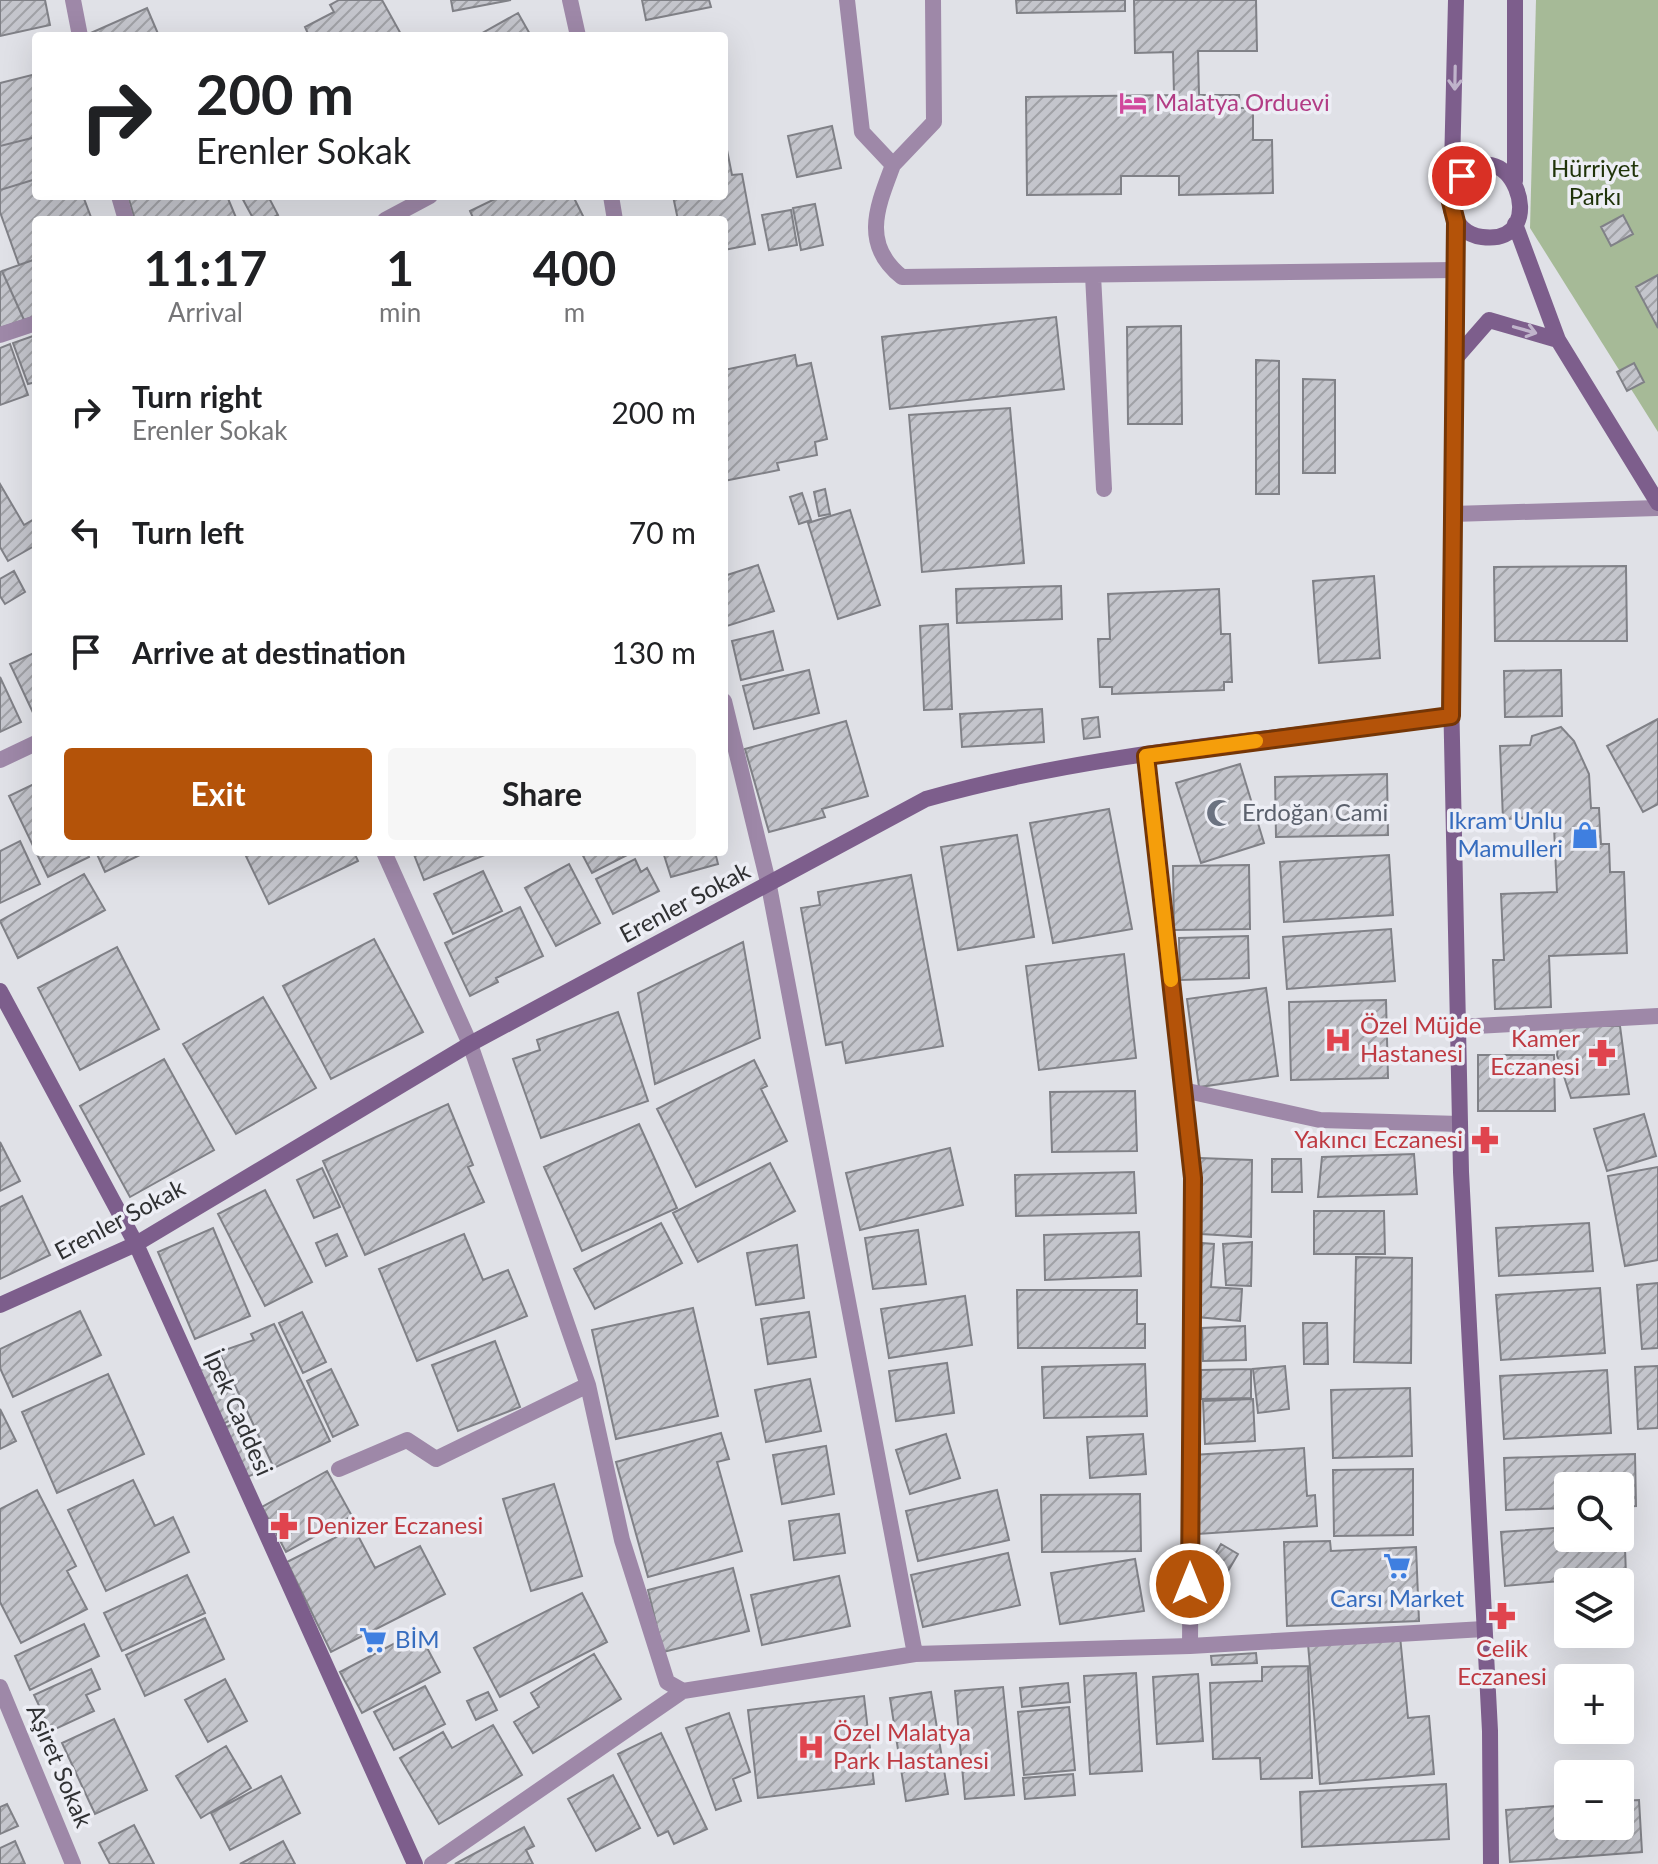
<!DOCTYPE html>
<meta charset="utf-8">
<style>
:root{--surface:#fff;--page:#f6f6f6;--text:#202124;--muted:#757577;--accent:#b45309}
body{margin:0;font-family:Lato,sans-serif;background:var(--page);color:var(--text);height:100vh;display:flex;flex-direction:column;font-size:30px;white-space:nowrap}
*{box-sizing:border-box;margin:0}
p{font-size:26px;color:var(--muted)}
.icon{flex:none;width:44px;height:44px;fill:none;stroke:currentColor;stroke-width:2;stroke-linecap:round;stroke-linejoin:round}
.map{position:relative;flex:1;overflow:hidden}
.panel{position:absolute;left:32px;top:216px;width:696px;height:640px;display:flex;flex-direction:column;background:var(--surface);border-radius:8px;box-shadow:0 8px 32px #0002}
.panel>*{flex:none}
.hud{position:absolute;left:32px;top:32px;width:696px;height:168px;border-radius:8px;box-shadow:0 8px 32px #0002;background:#fff;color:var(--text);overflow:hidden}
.fabs{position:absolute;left:1554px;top:1472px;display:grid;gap:16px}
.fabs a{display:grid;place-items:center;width:80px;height:80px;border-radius:8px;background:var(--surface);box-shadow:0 8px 32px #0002;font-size:40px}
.pin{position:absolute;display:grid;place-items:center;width:68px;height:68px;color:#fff;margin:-34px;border:4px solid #fff;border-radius:50%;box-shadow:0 2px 8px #0007}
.me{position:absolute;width:88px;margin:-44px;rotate:0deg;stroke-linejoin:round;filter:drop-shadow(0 0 6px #0008)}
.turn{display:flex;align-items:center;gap:28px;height:168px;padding:0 32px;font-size:36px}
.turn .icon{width:104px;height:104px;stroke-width:2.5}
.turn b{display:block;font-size:56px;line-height:68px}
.eta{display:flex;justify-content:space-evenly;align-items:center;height:136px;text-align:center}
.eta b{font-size:48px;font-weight:700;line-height:56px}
.button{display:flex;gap:16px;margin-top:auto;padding:16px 32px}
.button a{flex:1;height:92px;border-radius:8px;background:var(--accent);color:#fff;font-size:32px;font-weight:700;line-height:92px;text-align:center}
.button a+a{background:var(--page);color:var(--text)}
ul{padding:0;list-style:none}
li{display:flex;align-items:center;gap:24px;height:120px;padding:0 32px}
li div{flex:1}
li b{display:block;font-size:30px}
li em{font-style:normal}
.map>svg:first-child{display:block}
.park{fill:#a6ba97}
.building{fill:url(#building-hatch);stroke:#808187;stroke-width:2}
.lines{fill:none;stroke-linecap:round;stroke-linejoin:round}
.lane{stroke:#9e88a8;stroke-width:16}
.street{stroke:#9e88a8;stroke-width:16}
.secondary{stroke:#7d5e8c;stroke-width:16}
.oneway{stroke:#c0b4cb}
.route-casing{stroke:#753606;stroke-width:20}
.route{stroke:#b45309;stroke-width:14}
.slow{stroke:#f59e0b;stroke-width:14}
.labels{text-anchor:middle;stroke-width:7;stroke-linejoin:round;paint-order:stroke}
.hotel-label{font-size:24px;fill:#b23c85;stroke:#edeef5;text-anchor:start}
.park-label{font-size:24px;fill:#1f3309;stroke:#edeef5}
.worship-label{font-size:24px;fill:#5b616d;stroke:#edeef5;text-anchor:start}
.shop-label{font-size:24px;fill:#366cbe;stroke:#edeef5;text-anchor:end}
.street-label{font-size:24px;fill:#303133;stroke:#edeef5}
.health-label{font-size:24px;fill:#be3a42;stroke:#edeef5;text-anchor:start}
</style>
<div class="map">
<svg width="1658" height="1864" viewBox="0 0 1658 1864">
<defs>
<pattern id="building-hatch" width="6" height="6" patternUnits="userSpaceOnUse" patternTransform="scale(2)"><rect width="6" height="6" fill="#c4c5cc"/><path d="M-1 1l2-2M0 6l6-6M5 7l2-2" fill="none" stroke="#a0a1a6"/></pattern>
</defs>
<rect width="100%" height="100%" fill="#e0e1e7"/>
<path class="park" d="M1536,0H1658V432L1530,228Z"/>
<path class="building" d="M0,0H45L50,25L0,36Z
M339,0H382L402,36H309L305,27L334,12L330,5Z
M451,0H511L453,11Z
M642,0H709L711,7L646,20Z
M1016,0H1125V11L1017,13Z
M1134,0H1256L1257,51H1198L1199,95H1239L1240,108H1253V140H1272L1273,193L1179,195V176H1121V194L1027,195L1026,97L1174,95L1173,52L1135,53Z
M147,8L159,36H84Z
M518,13L531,36H477Z
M36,74V137L0,146V83Z
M832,126L841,168L797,177L788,136Z
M724,135L732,175L742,174L755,244L724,250V220H678L673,196H724Z
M36,137V179L0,190V146Z
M36,179V196H83L92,220H36V259L19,265L0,212V190Z
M128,196H227L237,220H135Z
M241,196H268L278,215L268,220H254Z
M501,196H573L585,220H474L470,211Z
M815,204L823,245L801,250L793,208Z
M791,210L797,245L769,250L762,215Z
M1623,215L1633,234L1611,246L1601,227Z
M36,259V316L24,320L2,271Z
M2,271L24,320L0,328V272Z
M1658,275V328L1636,287Z
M1056,317L1064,389L890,409L882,337Z
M1181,326L1182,424H1128L1127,327Z
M36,335V382L28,384L13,343Z
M10,344L28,395L0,405V348Z
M795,355L797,366L811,363L827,439L815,442L817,455L777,463L779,470L724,481V370Z
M1256,360L1279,361V494H1256Z
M1634,363L1644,382L1627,391L1617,372Z
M1303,379L1335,380V473H1303Z
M1010,408L1024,563L922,572L909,415Z
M0,484L24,525L36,518V545L8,561L0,547Z
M825,489L830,514L819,516L814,492Z
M802,493L811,520L799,524L790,497Z
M850,510L880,605L838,619L808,523Z
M758,565L774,611L727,626L724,576Z
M1626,566L1627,641H1495L1494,567Z
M14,571L25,592L5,604L0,596V579Z
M1374,576L1380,658L1319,663L1313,581Z
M1061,586L1062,619L957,623L956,589Z
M1219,589L1221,634H1230L1232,682H1224V690L1112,694V687H1100L1098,639H1110L1108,594Z
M948,624L952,709L924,710L920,626Z
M773,631L783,670L741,680L732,641Z
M36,652V719L10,664Z
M809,670L819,713L754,729L743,686Z
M1561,670L1562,716L1505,717L1504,671Z
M0,677L21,722L0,732Z
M1042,709L1044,742L962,747L960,714Z
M1098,717L1100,737L1084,739L1082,719Z
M1658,719V804L1643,812L1607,746Z
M846,721L868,796L822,809L825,817L769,832L745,749Z
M1561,727L1574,741L1589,774L1591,808H1599L1601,844H1609L1610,872H1624L1627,953L1549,956L1551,1007L1495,1009L1493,960H1504L1501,894L1557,892L1554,827H1532V818L1503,819L1500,746L1530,745L1532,736Z
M1240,764L1264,843L1201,863L1176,783Z
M1387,774L1388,835L1276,837L1275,777Z
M36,783V852H87L89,857L48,877L9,796Z
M1109,809L1132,929L1053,943L1030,823Z
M1017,835L1034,937L958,950L941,847Z
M20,841L40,884L0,903V851Z
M96,852H146L105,872Z
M244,852H354L358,861L269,904Z
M413,852H484L485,855L424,880Z
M581,852H625L627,855L592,873Z
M663,852H715L718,864L671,877Z
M1389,855L1393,915L1284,922L1280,862Z
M635,859L641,872L647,868L659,891L613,914L596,879Z
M569,864L600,923L556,946L525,888Z
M1249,865L1250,929L1174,930L1173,866Z
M483,871L502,911L453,934L434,894Z
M84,874L105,910L18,958L0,921Z
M911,875L943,1046L846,1063L842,1042L826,1045L801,908L820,905L818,892Z
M520,907L543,956L496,978L498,982L470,996L445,943Z
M1391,929L1395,981L1287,989L1283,937Z
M1248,936L1249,978L1180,980L1179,938Z
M374,939L423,1032L331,1079L283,986Z
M743,942L760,1038L655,1084L638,993Z
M117,947L159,1029L80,1070L38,988Z
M1124,954L1136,1058L1039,1070L1026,966Z
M1266,988L1278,1076L1199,1087L1187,999Z
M263,997L316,1088L236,1134L183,1044Z
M1386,1000L1388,1078L1291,1080L1289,1002Z
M618,1012L648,1101L541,1138L513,1059L540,1050L537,1040Z
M1561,1026H1620L1629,1094L1571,1098L1557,1055Z
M1478,1055H1554L1555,1111H1478Z
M164,1059L214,1150L130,1197L80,1106Z
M754,1060L767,1086L761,1089L787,1141L696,1187L657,1109Z
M1135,1091L1137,1151L1052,1152L1050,1092Z
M448,1104L473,1165L468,1167L484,1202L365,1255L323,1161Z
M1644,1114L1656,1156L1607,1171L1594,1129Z
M639,1124L677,1208L582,1251L544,1167Z
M0,1142L20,1181L0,1191Z
M950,1148L963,1205L860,1230L846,1173Z
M1414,1154L1417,1194L1318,1197L1322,1157Z
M1200,1158L1252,1160L1251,1237L1201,1234Z
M1272,1159H1301L1302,1192H1272Z
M770,1163L795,1211L698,1262L673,1213Z
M1658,1167V1260L1625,1266L1608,1176Z
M322,1168L340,1207L314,1218L297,1180Z
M1134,1172L1136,1213L1016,1216L1015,1175Z
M265,1190L312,1282L265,1306L218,1214Z
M22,1196L50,1255L0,1279V1207Z
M1314,1211H1384L1385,1254H1314Z
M661,1223L682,1263L595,1309L574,1269Z
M1589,1223L1593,1271L1499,1276L1496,1228Z
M213,1228L250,1316L195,1339L158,1252Z
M918,1230L926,1284L873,1289L865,1238Z
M1139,1232L1141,1276L1045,1280L1044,1235Z
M337,1234L347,1256L326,1266L316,1243Z
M464,1234L483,1280L508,1270L527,1316L417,1361L379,1269Z
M1252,1242L1251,1286L1226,1285L1223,1244Z
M1202,1243L1214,1244L1211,1287L1242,1289L1240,1321L1197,1317Z
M797,1245L804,1298L756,1305L747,1253Z
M1356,1257L1412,1258L1411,1363L1354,1362Z
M1658,1283V1348L1642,1349L1637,1285Z
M1600,1288L1605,1353L1501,1360L1496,1295Z
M1017,1290H1137V1324H1145V1348H1018Z
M965,1296L972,1345L889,1358L881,1309Z
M693,1308L718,1416L616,1439L592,1330Z
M80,1311L101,1355L13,1397L0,1368V1349Z
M302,1312L326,1362L303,1373L279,1323Z
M809,1312L816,1357L768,1364L761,1319Z
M1303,1323H1327L1328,1364H1304Z
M274,1324L330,1441L274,1468L219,1352L254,1340L251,1334Z
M1245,1326L1246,1360L1203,1361L1202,1328Z
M495,1341L520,1407L458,1431L432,1365Z
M217,1359L243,1414L223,1424L197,1369Z
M947,1363L954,1413L896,1421L889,1371Z
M1145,1364L1147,1416L1044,1418L1042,1367Z
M1285,1366L1289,1409L1258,1413L1253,1369Z
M1658,1366V1428L1638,1429L1635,1367Z
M331,1369L358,1425L333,1437L307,1381Z
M1251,1369V1398L1201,1399V1370Z
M1607,1370L1611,1433L1504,1439L1500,1376Z
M108,1374L144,1454L57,1493L22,1412Z
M810,1379L821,1431L766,1442L755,1390Z
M1410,1388L1412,1456L1333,1458L1331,1390Z
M1253,1399L1255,1441L1205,1444L1203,1401Z
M0,1409L16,1441L0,1449Z
M243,1419L266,1469L247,1477L224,1428Z
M721,1433L729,1459L717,1462L742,1551L648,1577L616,1462Z
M946,1434L960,1478L910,1494L896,1450Z
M1143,1434L1146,1474L1090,1478L1087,1437Z
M826,1446L834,1494L782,1504L773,1455Z
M1304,1448L1307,1496L1315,1495L1317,1526L1198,1534L1193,1455Z
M1635,1454L1636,1506L1620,1507V1486H1568V1508L1506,1510L1504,1458Z
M1413,1469V1535L1334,1536L1333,1470Z
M327,1471L352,1516L286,1552L262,1507Z
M133,1480L155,1526L173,1517L189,1552L106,1591L68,1510Z
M554,1484L582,1576L531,1591L503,1499Z
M37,1490L76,1566L67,1571L87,1609L21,1643L0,1602V1509Z
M997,1490L1009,1540L918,1561L906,1511Z
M1140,1494L1141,1551L1042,1552L1041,1495Z
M839,1514L845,1553L794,1560L789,1521Z
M1624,1522L1626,1575L1505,1586L1501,1532L1568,1527V1538H1620V1523Z
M354,1528L375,1568L420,1546L445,1594L331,1652L287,1562Z
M1330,1541L1331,1551L1416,1547L1419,1621L1287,1626L1284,1542Z
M1221,1544L1238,1554L1224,1578L1207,1568Z
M1008,1553L1020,1605L923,1627L911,1575Z
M1135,1559L1144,1611L1060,1624L1051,1573Z
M733,1568L749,1631L663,1652L648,1590Z
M187,1575L205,1613L122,1651L104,1613Z
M839,1576L850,1626L762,1645L751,1595Z
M582,1593L607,1642L500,1697L474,1648Z
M205,1618L224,1659L145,1696L126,1655Z
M84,1624L99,1656L30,1690L15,1656Z
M418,1631L440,1672L362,1713L340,1672Z
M1400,1636L1408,1718L1429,1716L1434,1774L1320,1784L1308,1644Z
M1256,1653L1257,1663L1212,1665L1211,1656Z
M594,1654L621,1699L533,1753L514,1722L539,1707L531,1693Z
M1308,1666L1312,1778L1261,1779L1260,1758L1213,1759L1210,1683L1262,1681V1667Z
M91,1669L100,1689L86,1695L94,1711L51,1731L34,1695Z
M1136,1673L1142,1771L1090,1774L1084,1676Z
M1198,1674L1203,1741L1157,1744L1153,1677Z
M225,1679L247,1721L208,1742L185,1700Z
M1068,1683L1070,1702L1022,1707L1020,1688Z
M425,1686L445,1724L394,1750L374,1712Z
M1003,1687L1014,1795L965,1799L955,1691Z
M488,1692L497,1710L476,1720L467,1701Z
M931,1692L948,1794L906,1801L890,1698Z
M864,1696L874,1784L758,1798L748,1710Z
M1069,1707L1075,1770L1024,1775L1018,1712Z
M729,1713L750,1772L733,1779L741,1801L716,1810L686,1728Z
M114,1719L147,1790L95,1814L62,1743Z
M493,1725L522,1775L439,1824L400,1758L443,1732L452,1748Z
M661,1733L707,1829L674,1844L668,1831L658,1836L618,1754Z
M226,1746L251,1788L201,1818L176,1776Z
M1073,1774L1075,1795L1025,1799L1023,1778Z
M613,1775L640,1828L596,1851L568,1799Z
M281,1776L300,1813L230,1850L211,1813Z
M1446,1784L1449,1839L1302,1847L1300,1792Z
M1639,1800L1642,1852L1510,1862L1506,1810L1568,1805V1826H1620V1801Z
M7,1804L18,1826L0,1834V1807Z
M134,1825L154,1864H110L99,1843Z
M524,1827L534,1846L526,1850L533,1864H455Z
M15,1841L25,1864H0V1848Z
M283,1841L295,1864H240Z"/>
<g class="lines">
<path class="lane" d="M847,0L862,132L893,165L934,122L933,0
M893,165C878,205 860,244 902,277L1455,270
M1093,275L1104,489
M0,335L36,323"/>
<path class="street" d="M73,0L80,36
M570,0L578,36
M119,196L126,220
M611,196L615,220
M385,220L430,196
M1452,514L1658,508
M1146,756L1193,1178L1190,1646L1484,1629
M0,760L36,743
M384,852L470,1044L588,1385L622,1540L667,1682L683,1691
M1458,1027L1658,1016
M1183,1090L1320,1120L1460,1124
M339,1469L407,1440L436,1459L588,1385
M915,1654L1190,1646
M0,1687L73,1864
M432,1864L683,1691L915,1654L769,886L724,701"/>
<path class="secondary" d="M1515,0V181
M1454,186C1507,114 1557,247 1482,237C1465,235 1457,224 1451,210L1456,0
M1456,222L1450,645L1458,1027L1461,1172L1490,1731L1491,1864
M1515,224L1558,340L1658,503
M1454,360L1489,320L1558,340
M0,991L136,1244L415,1864
M0,1305L136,1244L470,1044L926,799C1096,751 1277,739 1451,716"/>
</g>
<defs><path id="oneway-shaft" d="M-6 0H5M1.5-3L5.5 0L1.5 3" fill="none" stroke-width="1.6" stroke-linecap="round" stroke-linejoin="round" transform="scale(2)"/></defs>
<g class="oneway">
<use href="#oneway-shaft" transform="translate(1455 78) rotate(91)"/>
<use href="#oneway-shaft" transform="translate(1525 330) rotate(16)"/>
</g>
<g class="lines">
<g class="route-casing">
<path id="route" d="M1190,1584L1193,1178L1146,756L1451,716L1456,222L1450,198L1462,176"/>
</g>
<use href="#route" class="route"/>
<path class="slow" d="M1171,980L1146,756L1256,741"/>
</g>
<defs>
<g id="hotel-bare" transform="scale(2.16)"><path d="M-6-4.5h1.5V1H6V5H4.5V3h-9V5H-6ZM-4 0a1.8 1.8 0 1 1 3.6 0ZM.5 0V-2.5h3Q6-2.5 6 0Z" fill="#d1479c" stroke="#edeef5" stroke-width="2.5" paint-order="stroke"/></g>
<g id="mosque-bare" transform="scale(2.16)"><path d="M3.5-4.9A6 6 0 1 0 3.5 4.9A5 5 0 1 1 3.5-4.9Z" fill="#6b7280" stroke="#edeef5" stroke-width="2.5" paint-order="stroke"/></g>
<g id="shop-bare" transform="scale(2.16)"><path d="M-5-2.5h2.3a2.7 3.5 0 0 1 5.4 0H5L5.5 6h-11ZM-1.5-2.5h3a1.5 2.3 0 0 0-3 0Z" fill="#3f7fe0" stroke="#edeef5" stroke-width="2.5" paint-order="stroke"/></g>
<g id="hospital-bare" transform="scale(2.16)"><path d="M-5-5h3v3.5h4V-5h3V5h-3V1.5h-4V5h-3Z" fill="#e0444e" stroke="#edeef5" stroke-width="2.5" paint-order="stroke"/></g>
<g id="pharmacy-bare" transform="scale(2.16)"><path d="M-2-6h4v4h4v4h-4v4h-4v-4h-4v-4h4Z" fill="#e0444e" stroke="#edeef5" stroke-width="2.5" paint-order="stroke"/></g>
<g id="supermarket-bare" transform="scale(2.16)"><path d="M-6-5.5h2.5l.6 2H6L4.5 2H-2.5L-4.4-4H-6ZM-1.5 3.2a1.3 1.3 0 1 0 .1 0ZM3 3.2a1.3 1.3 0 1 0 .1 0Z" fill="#3f7fe0" stroke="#edeef5" stroke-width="2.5" paint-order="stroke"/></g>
</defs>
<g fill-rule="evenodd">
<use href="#hotel-bare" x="1133" y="103"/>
<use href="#mosque-bare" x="1220" y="813"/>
<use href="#shop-bare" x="1585" y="835"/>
<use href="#hospital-bare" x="1338" y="1040"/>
<use href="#pharmacy-bare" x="1602" y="1053"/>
<use href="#pharmacy-bare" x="1485" y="1140"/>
<use href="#pharmacy-bare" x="284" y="1526"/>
<use href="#supermarket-bare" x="1397" y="1566"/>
<use href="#pharmacy-bare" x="1502" y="1616"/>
<use href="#supermarket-bare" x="373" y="1640"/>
<use href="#hospital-bare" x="811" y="1747"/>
</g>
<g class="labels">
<g class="hotel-label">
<text x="1155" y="111">Malatya Orduevi</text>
</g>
<g class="park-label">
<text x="1595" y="177">Hürriyet<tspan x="1595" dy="28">Parkı</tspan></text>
</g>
<g class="worship-label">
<text x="1242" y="821">Erdoğan Cami</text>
</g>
<g class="shop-label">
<text x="1563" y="829">Ikram Unlu<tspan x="1563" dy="28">Mamulleri</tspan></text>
<text x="1397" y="1607" text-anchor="middle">Carsı Market</text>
<text x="395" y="1648" text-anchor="start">BİM</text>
</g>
<g class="street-label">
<text transform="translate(685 903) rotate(-28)" y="8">Erenler Sokak</text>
<text transform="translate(120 1220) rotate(-28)" y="8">Erenler Sokak</text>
<text transform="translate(238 1413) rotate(66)" y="8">İpek Caddesi</text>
<text transform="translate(59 1766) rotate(67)" y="8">Aşiret Sokak</text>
</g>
<g class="health-label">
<text x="1360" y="1034">Özel Müjde<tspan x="1360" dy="28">Hastanesi</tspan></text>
<text x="1580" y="1047" text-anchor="end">Kamer<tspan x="1580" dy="28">Eczanesi</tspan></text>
<text x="1463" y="1148" text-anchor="end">Yakıncı Eczanesi</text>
<text x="306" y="1534">Denizer Eczanesi</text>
<text x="1502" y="1657" text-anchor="middle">Celik<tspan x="1502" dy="28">Eczanesi</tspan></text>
<text x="833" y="1741">Özel Malatya<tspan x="833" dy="28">Park Hastanesi</tspan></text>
</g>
</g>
</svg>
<div class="fabs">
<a><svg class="icon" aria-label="search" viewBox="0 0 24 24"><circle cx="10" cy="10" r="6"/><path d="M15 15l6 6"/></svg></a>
<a><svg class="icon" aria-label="layers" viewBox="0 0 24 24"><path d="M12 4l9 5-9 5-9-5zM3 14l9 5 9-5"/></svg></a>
<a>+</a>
<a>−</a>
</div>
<div class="pin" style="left:1462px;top:176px;background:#d93025"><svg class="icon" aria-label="arrive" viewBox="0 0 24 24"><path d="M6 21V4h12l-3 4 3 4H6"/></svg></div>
<svg class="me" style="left:1190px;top:1584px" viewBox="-20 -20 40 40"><circle r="17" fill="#b45309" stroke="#fff" stroke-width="3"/><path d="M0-11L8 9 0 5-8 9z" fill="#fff"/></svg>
<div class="hud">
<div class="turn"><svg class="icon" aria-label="right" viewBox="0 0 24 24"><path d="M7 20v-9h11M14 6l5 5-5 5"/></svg><div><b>200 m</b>Erenler Sokak</div></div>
</div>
<section class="panel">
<div class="eta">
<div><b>11:17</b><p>Arrival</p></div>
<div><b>1</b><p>min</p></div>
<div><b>400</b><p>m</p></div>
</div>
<ul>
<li><svg class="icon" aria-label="right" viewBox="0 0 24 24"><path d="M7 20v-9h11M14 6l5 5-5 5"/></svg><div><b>Turn right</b><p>Erenler Sokak</p></div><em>200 m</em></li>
<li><svg class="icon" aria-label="left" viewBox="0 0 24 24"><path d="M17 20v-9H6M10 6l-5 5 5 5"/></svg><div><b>Turn left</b></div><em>70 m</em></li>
<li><svg class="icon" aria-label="arrive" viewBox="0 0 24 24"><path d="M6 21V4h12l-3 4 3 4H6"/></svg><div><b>Arrive at destination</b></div><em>130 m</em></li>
</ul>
<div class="button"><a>Exit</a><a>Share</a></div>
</section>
</div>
